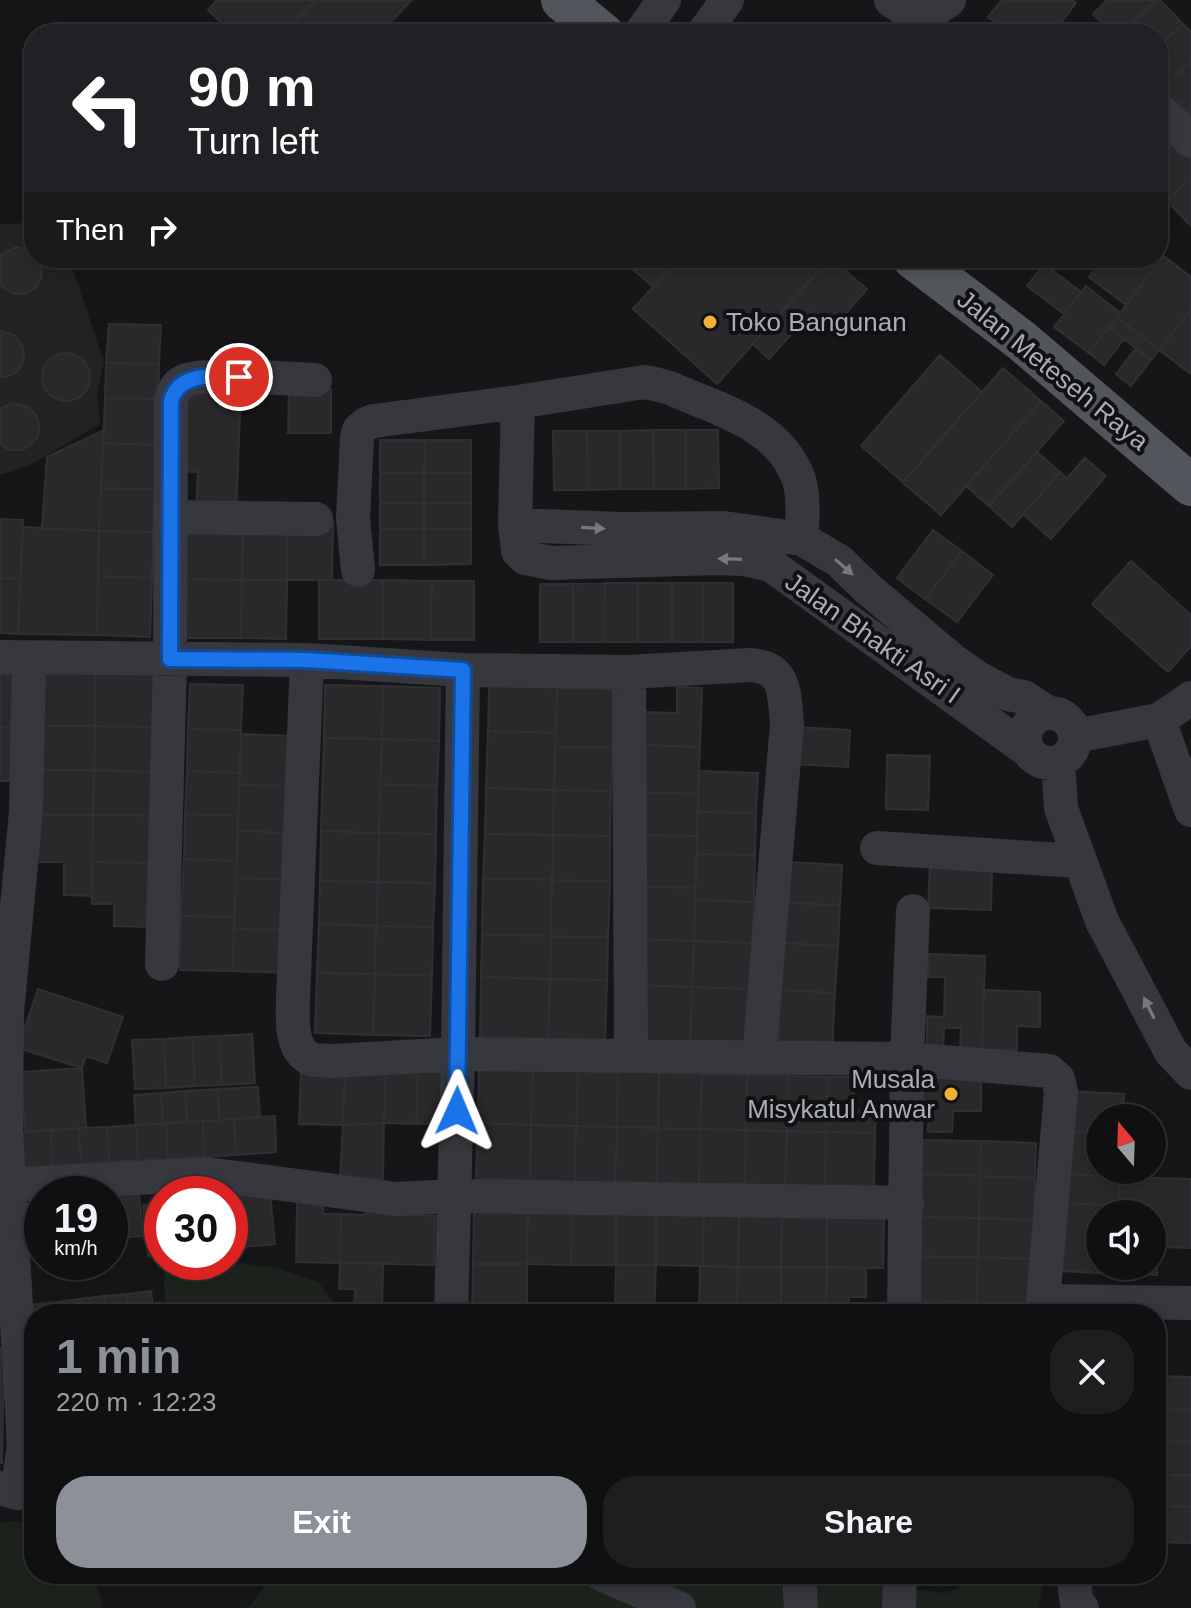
<!DOCTYPE html>
<meta charset="utf-8">
<style>
:root{--surface:#101012;--page:#1e1e20;--text:#f1f3f6;--muted:#9c9d9f;--line:#303032;--accent:#8c9099}
body{margin:0;font-family:Helvetica,sans-serif;background:var(--page);color:var(--text);height:100vh;display:flex;flex-direction:column;font-size:30px;white-space:nowrap}
*{box-sizing:border-box;margin:0}
p{font-size:26px;color:var(--muted)}
.icon{flex:none;width:44px;height:44px;fill:none;stroke:currentColor;stroke-width:2;stroke-linecap:round;stroke-linejoin:round}
.map{position:relative;flex:1;overflow:hidden}
.sheet{position:absolute;left:24px;top:1304px;width:1142px;height:280px;display:flex;flex-direction:column;background:var(--surface);border-radius:32px;box-shadow:0 4px 12px #0003,0 0 0 2px var(--line)}
.sheet>*{flex:none}
.top-card{position:absolute;left:24px;top:24px;width:1144px;height:244px;border-radius:32px;box-shadow:0 4px 12px #0003,0 0 0 2px var(--line);background:#202124;color:#fff;overflow:hidden}
.needle{width:52px;rotate:341deg}
.tools{position:absolute;left:1086px;top:1104px;display:grid;gap:16px}
.tools a{display:grid;place-items:center;width:80px;height:80px;border-radius:50%;background:var(--surface);box-shadow:0 4px 12px #0003,0 0 0 2px var(--line);font-size:40px}
.speed{position:absolute;left:24px;top:1176px;display:flex;gap:16px;font-size:40px;font-weight:700;text-align:center}
.speed>*{display:grid;place-content:center;width:104px;height:104px;border-radius:50%;background:var(--surface);box-shadow:0 4px 12px #0003,0 0 0 2px var(--line);line-height:1}
.speed small{font-size:20px;font-weight:400}
.speed .limit{border:12px solid #d22;background:#fff;color:#111}
.pin{position:absolute;display:grid;place-items:center;width:68px;height:68px;color:#fff;margin:-34px;border:4px solid #fff;border-radius:50%;box-shadow:0 2px 8px #0007}
.me{position:absolute;width:88px;margin:-44px;rotate:1deg;stroke-linejoin:round;filter:drop-shadow(0 0 6px #0008)}
.turn{display:flex;align-items:center;gap:28px;height:168px;padding:0 32px;font-size:36px}
.turn .icon{width:104px;height:104px;stroke-width:2.5}
.turn b{display:block;font-size:56px;line-height:68px}
.then{display:flex;align-items:center;height:76px;padding:0 32px;background:#0003;gap:16px;font-size:30px}
.round{display:grid;place-items:center;flex:none;width:84px;height:84px;border-radius:32px;background:var(--page)}
.head{display:flex;align-items:center;justify-content:space-between;height:136px;padding:0 32px}
h1{font-size:48px;font-weight:800;line-height:60px;color:var(--accent)}
.primary-button{display:flex;gap:16px;margin-top:auto;padding:16px 32px}
.primary-button a{flex:1;height:92px;border-radius:32px;background:var(--accent);color:#fff;font-size:32px;font-weight:800;line-height:92px;text-align:center}
.primary-button a+a{background:var(--page);color:var(--text)}
.map>svg:first-child{display:block}
.built{fill:#222225}
.green{fill:#1c231d}
.building{fill:#29292c;stroke:#303034;stroke-width:2}
.lines{fill:none;stroke-linecap:round;stroke-linejoin:round}
.minor{stroke:#37383d;stroke-width:34}
.major{stroke:#53555c;stroke-width:42}
.oneway{fill:#757881}
.route-casing{stroke:#114b97;stroke-width:20}
.route{stroke:#1a73e8;stroke-width:14}
.poi-dot{fill:#f2b134;stroke:#111113;stroke-width:3}
.labels{text-anchor:middle;stroke-width:8;stroke-linejoin:round;paint-order:stroke}
.poi-label{font-size:26px;fill:#a8adb8;stroke:#111113;text-anchor:start}
.street-label{font-size:26px;fill:#a8adb8;stroke:#111113}
</style>
<div class="map">
<svg width="1191" height="1608" viewBox="0 0 1191 1608">
<rect width="100%" height="100%" fill="#161618"/>
<path class="built" d="M27,223L34,228V258H69L104,362L97,393L100,424L28,466L0,475V224Z"/>
<path class="green" d="M241,1263L279,1269L318,1282L343,1314H165L164,1271Z
M15,1521L34,1526V1574H94L103,1608H0V1524Z
M273,1574H851L864,1583L946,1593L987,1574H1024L1045,1578L1038,1608H242L250,1606Z"/>
<path class="building" d="M217,0H316L283,34H233L208,10Z
M316,0H412L379,34H283Z
M1002,0H1072L1076,3L1052,34H1011L988,17Z
M1107,0H1156L1120,34H1113L1093,14Z
M1156,0H1160L1183,24L1158,47V34H1120Z
M1183,24L1191,32V61L1164,87L1158,81V47Z
M1191,61V116L1164,87Z
M1158,125L1175,142L1158,158Z
M1175,142L1191,159V178L1167,201L1158,192V158Z
M1191,178V226L1167,201Z
M16,247L33,251L34,258L40,259L42,269L41,279L35,288L25,294H13L0,285V255Z
M1158,251L1164,256L1126,305L1089,277L1104,258H1158Z
M1164,256L1191,277V309L1159,350L1117,317Z
M620,258H679L653,287Z
M679,258H830L717,384L633,309Z
M830,258L867,289L832,329L812,311L769,359L753,344Z
M1044,264L1081,292L1064,314L1027,286Z
M1086,286L1120,313L1089,353L1054,327Z
M1191,309V374L1159,350Z
M1117,317L1159,350L1151,360L1109,327Z
M109,324L161,325L159,364L106,363Z
M1109,327L1124,339L1104,365L1089,353Z
M0,331L14,335L21,343L24,353L23,362L17,372L6,377H0Z
M1136,348L1151,360L1131,386L1116,374Z
M42 377a24 24 0 1 1 48 0a24 24 0 1 1-48 0Z
M940,355L982,392L903,482L861,446Z
M106,363L159,364L158,399L105,398Z
M1003,368L1041,401L941,515L903,483Z
M184,387L241,389L236,513L196,512L198,472L180,471Z
M289,388L331,389V433H288Z
M105,398L158,399L156,445L103,443Z
M1041,401L1064,421L989,506L966,486Z
M12,403L29,407L36,415L39,425L38,436L32,444L22,450H10L0,445V409Z
M104,430L99,531L42,528L47,457Z
M653,430H686V489H654Z
M653,430L654,489H620V431Z
M686,430H718L719,488L686,489Z
M553,431H587L588,490H554Z
M587,431H620V489L588,490Z
M380,440H425L424,473H380Z
M425,440H471V473H424Z
M103,443L156,445L155,489L101,488Z
M1037,452L1060,472L1012,527L989,506Z
M1085,458L1106,476L1051,539L1023,514L1060,472L1067,478Z
M380,473H424V503H380Z
M424,473H471V503H424Z
M101,488L155,489L153,532L99,531Z
M380,503H424V529H380Z
M424,503H471V529H424Z
M0,519L23,520L20,579L0,578Z
M185,521H243L242,580L184,579Z
M243,521H287V580H242Z
M287,521L333,522L332,580H287Z
M23,527L99,531L97,635L18,634Z
M380,529H424V565H380Z
M424,529H471V564L424,565Z
M933,530L962,551L925,599L897,578Z
M99,531L153,532L152,578L98,576Z
M962,551L993,575L957,622L925,599Z
M1131,561L1191,615V646L1168,672L1092,604Z
M98,576L152,578L150,637L97,635Z
M0,578L20,579L18,634L0,633Z
M184,579L242,580L241,638H184Z
M242,580H287L286,639L241,638Z
M319,580H383V639H319Z
M383,580L432,581L431,640L383,639Z
M432,581H474V640H431Z
M605,583H638V642H604Z
M605,583L604,642H573V584Z
M638,583H672V642H638Z
M672,583H703V642H672Z
M703,583H733V642H703Z
M540,584H573V642H540Z
M40,669L95,670V726H40Z
M95,670H156L154,727L95,726Z
M0,674L13,675L12,728L0,727Z
M190,684L243,685L241,730L188,729Z
M325,685L383,686L382,739L324,738Z
M383,686L440,688L439,741L382,739Z
M489,686L557,688L556,733L488,731Z
M677,687L702,688L700,747L644,745L645,712L677,713Z
M557,688L614,689L613,747H555Z
M40,726H95L94,770H39Z
M95,726L154,727V772L94,770Z
M0,727L12,728L10,781H0Z
M796,727L850,730L848,767L793,764Z
M188,729L241,730L240,773L187,771Z
M488,731L556,733L554,790L486,788Z
M241,734L294,736L292,786L239,785Z
M324,738L382,739L379,833L321,831Z
M382,739L439,741L437,786L380,784Z
M644,745L700,747L698,794L642,792Z
M555,747H613L611,791L554,790Z
M887,755L930,756L928,810L886,809Z
M39,770H94L93,815H38Z
M94,770L154,772L153,816L93,815Z
M187,771L240,773L238,816L185,814Z
M699,771L758,773L756,813L698,812Z
M380,784L437,786L436,834L379,833Z
M239,785L292,786L290,833L238,831Z
M486,788L554,790L553,835L485,834Z
M554,790L611,791L610,836L553,835Z
M642,792L698,794L697,836L641,835Z
M698,812L756,813L755,855L697,854Z
M185,814L238,816L237,861L184,859Z
M38,815H93L92,896L64,895V862H37Z
M93,815L153,816L152,863L92,862Z
M238,831L290,833L289,880L236,878Z
M321,831L379,833L378,882L320,881Z
M379,833L436,834L435,883L378,882Z
M485,834L553,835L552,880L483,879Z
M553,835L610,836V881L552,880Z
M641,835L697,836L695,888L639,887Z
M697,854L755,855L754,902L695,900Z
M184,859L237,861L234,917L181,916Z
M92,862L152,863L151,927L114,926V904H92Z
M788,862L842,865L840,905L786,903Z
M930,863L992,868L991,910L928,908Z
M236,878L289,880L287,930L234,929Z
M483,879L552,880L551,936L482,935Z
M552,880L610,881L608,937L551,936Z
M320,881L378,882L376,926L319,924Z
M378,882L435,883L433,927L376,926Z
M639,887L695,888L694,941L638,939Z
M695,900L754,902L752,943L694,941Z
M786,903L840,905L838,946L784,943Z
M181,916L234,917L233,971L180,970Z
M319,924L376,926L375,974L317,973Z
M376,926L433,927L432,976L375,974Z
M234,929L287,930L285,973L233,971Z
M482,935L551,936L550,979L481,977Z
M551,936L608,937L607,980L550,979Z
M638,939L694,941L692,987L636,985Z
M694,941L752,943L751,989L692,987Z
M784,943L838,946L835,993L781,990Z
M929,954L985,956L982,1050H960L961,1028H944L943,1049H927V1016L944,1017L945,977H928Z
M317,973L375,974L373,1035L315,1033Z
M375,974L432,976L430,1036L373,1035Z
M481,977L550,979L548,1041L480,1040Z
M550,979L607,980L605,1043L548,1041Z
M636,985L692,987L690,1044L634,1042Z
M692,987L751,989L749,1045L690,1044Z
M38,989L123,1017L107,1063L86,1056L82,1068L18,1048Z
M781,990L835,993L832,1051L778,1048Z
M984,990L1040,992V1027L1017,1026V1050H982Z
M252,1034L255,1083L222,1085L219,1036Z
M219,1036L222,1085L195,1086L192,1037Z
M192,1037L195,1086L166,1088L164,1039Z
M164,1039L166,1088L135,1089L132,1040Z
M82,1068L86,1128L25,1132L21,1072Z
M386,1068L384,1123L343,1125L345,1071Z
M386,1068L418,1069L416,1124L384,1123Z
M479,1068L533,1069L531,1125L478,1123Z
M301,1069L345,1071L343,1125L299,1124Z
M418,1069L443,1070L441,1124H416Z
M533,1069L578,1070L576,1126L531,1125Z
M578,1070L618,1071L617,1127L576,1126Z
M618,1071L659,1072L658,1128L617,1127Z
M659,1072L702,1074L700,1129L658,1128Z
M702,1074L747,1075L746,1130L700,1129Z
M747,1075L788,1076L787,1131L746,1130Z
M788,1076L828,1077L826,1132L787,1131Z
M828,1077H854L853,1110H876L875,1133L826,1132Z
M921,1077L981,1079V1111H953L952,1132H928L929,1110H920Z
M258,1087L260,1118L219,1120L218,1089Z
M218,1089L219,1120L187,1122L185,1091Z
M185,1091L187,1122L163,1124L161,1093Z
M1069,1091L1124,1094L1123,1118H1100V1133L1067,1131Z
M161,1093L163,1124L136,1125L134,1095Z
M275,1116L276,1152L236,1155L234,1119Z
M234,1119L236,1155L204,1157L203,1121Z
M203,1121L204,1157L168,1159L166,1123Z
M166,1123L168,1159L138,1160L136,1125Z
M384,1123L383,1179L340,1177L343,1125Z
M478,1123L531,1125L530,1180L476,1179Z
M136,1125L138,1160L109,1162L107,1127Z
M531,1125L576,1126L575,1182L530,1180Z
M576,1126L617,1127L615,1183L575,1182Z
M107,1127L109,1162L81,1164L79,1128Z
M617,1127L658,1128L656,1183H615Z
M79,1128L81,1164L52,1166L51,1130Z
M658,1128L700,1129L699,1185L656,1183Z
M700,1129L746,1130L745,1186L699,1185Z
M51,1130L52,1166L21,1168L19,1132Z
M746,1130L787,1131L785,1187L745,1186Z
M787,1131L826,1132L825,1188L785,1187Z
M1067,1131L1100,1133V1170H1121L1120,1177L1065,1174Z
M826,1132L875,1133L874,1189L825,1188Z
M922,1140L981,1141L980,1176L922,1174Z
M981,1141L1036,1143L1035,1178L980,1176Z
M922,1174L980,1176L979,1218L920,1217Z
M1065,1174L1120,1177L1119,1206L1064,1203Z
M980,1176L1035,1178L1034,1220L979,1218Z
M1120,1177L1191,1179V1248L1158,1247L1157,1275L1117,1274V1266H1152V1214H1119Z
M139,1193L143,1236L115,1238L111,1195Z
M270,1193L275,1244L243,1247L239,1196Z
M110,1195L115,1238L110,1239Z
M239,1196L243,1247L230,1248V1197Z
M297,1202H323V1214H341L340,1263L296,1262Z
M42,1203V1246L23,1248L18,1205Z
M162,1203V1254L148,1256L143,1205Z
M1064,1203L1119,1206V1214H1100V1266H1117V1274L1061,1271Z
M366,1204L392,1215L435,1216L434,1265L340,1263L341,1214L366,1215Z
M474,1209L528,1210L527,1264H473Z
M528,1210H572L571,1265L527,1264Z
M572,1210L616,1211V1265H571Z
M616,1211H656V1265H616Z
M656,1211L704,1212L703,1266L656,1265Z
M704,1212L739,1213L738,1267L703,1266Z
M739,1213H782L781,1267H738Z
M782,1213H827V1267H781Z
M827,1213L884,1214L883,1268L827,1267Z
M920,1217L979,1218L978,1257L919,1256Z
M979,1218L1034,1220L1032,1259L978,1257Z
M919,1256L978,1257L976,1302L918,1300Z
M978,1257L1032,1259L1031,1303L976,1302Z
M340,1263L383,1264L382,1314H354L355,1289H339Z
M473,1264H527V1314H472Z
M616,1265H656L654,1314H615Z
M700,1266L738,1267L737,1314H699Z
M738,1267H781V1314H737Z
M781,1267H827L826,1314H781Z
M827,1267L866,1268V1297H849L848,1314H826Z
M151,1291L154,1314H129L127,1294Z
M127,1294L129,1314H106L104,1296Z
M104,1296L106,1314H81L80,1299Z
M80,1299L81,1314H57L56,1302Z
M918,1300L976,1302V1314H917Z
M56,1302L57,1314H34V1344L30,1305Z
M0,1348H5L3,1403H0Z
M1156,1376H1161L1160,1407H1156Z
M1161,1376L1191,1377V1410L1160,1409Z
M0,1403H3L2,1463H0Z
M1160,1409L1191,1410V1442L1159,1441Z
M1159,1441L1191,1442V1475H1158Z
M1158,1475H1191V1507L1157,1506Z
M1157,1506L1191,1507V1543L1156,1542Z"/>
<g class="lines">
<path class="minor" d="M891,0C909,15 930,16 949,0
M640,34L664,0
M703,34L727,0
M1158,108L1191,141
M171,517L316,519
M515,525L622,529L724,528L802,539L839,561L868,589L955,662L978,678L1008,694L1024,697L1047,712
M802,539C802,521 805,494 798,477C780,431 734,414 691,397C675,390 662,384 644,382L518,402L515,525L518,551L525,558L551,563L717,558L744,559L771,565L1027,750
M358,570L353,518L357,437L359,430L366,424L374,421L518,402
M0,657L307,660L463,670L629,672L750,665C787,667 784,694 787,724L759,1057
M307,660L293,998C293,1017 289,1049 311,1059C316,1061 326,1060 331,1061L458,1054L907,1059L1049,1071L1058,1079L1061,1092L1042,1314
M629,672L631,1056
M1025 738a25 25 0 1 1 50 0a25 25 0 1 1-50 0Z
M1159,720L1191,810
M1075,736L1159,720L1191,698
M1058,762L1061,808L1102,921L1171,1052L1191,1073
M877,848L1078,861
M162,964L170,659L171,401C173,393 175,385 184,381C203,372 289,379 315,380
M11,1185L207,1174L396,1199L455,1196L907,1203
M1044,1301L1191,1303
M451,1314L458,1054L463,670
M904,1314L907,1059L913,911
M0,1488L17,1493L24,1445L6,1131L7,1013L26,811L29,658
M601,1574L679,1608
M799,1574L801,1608
M1073,1574L1077,1604L1082,1608
M899,1608L900,1574"/>
<path class="major" d="M562,0L603,34
M913,258L1022,341L1191,485"/>
</g>
<defs><path id="oneway-solid" d="M-6-.8H1V-3.2L6.5 0L1 3.2V.8H-6Z" transform="scale(2)"/></defs>
<g class="oneway">
<use href="#oneway-solid" transform="translate(593 528) rotate(3)"/>
<use href="#oneway-solid" transform="translate(730 559) rotate(-178)"/>
<use href="#oneway-solid" transform="translate(844 567) rotate(41)"/>
<use href="#oneway-solid" transform="translate(1149 1008) rotate(-116)"/>
</g>
<g class="lines">
<g class="route-casing">
<path id="route" d="M239,377C214,377 179,371 171,401L170,659L307,660L463,670L457,1111"/>
</g>
<use href="#route" class="route"/>
</g>
<g class="poi-dot">
<circle cx="710" cy="322" r="8"/>
<circle cx="951" cy="1094" r="8"/>
</g>
<g class="labels">
<g class="poi-label">
<text x="726" y="331">Toko Bangunan</text>
<text x="935" y="1088" text-anchor="end">Musala<tspan x="935" dy="30">Misykatul Anwar</tspan></text>
</g>
<g class="street-label">
<text transform="translate(1053 370) rotate(39)" y="9">Jalan Meteseh Raya</text>
<text transform="translate(873 638) rotate(35)" y="9">Jalan Bhakti Asri I</text>
</g>
</g>
</svg>
<div class="tools">
<a><svg class="needle" viewBox="-14 -14 28 28"><path d="M0-13l5 13h-10z" fill="#e53935"/><path d="M0 13l5-13h-10z" fill="#9c9d9f"/></svg></a>
<a><svg class="icon" aria-label="sound" viewBox="0 0 24 24"><path d="M4 9h4l5-4v14l-5-4H4zM17 9q2 3 0 6"/></svg></a>
</div>
<div class="speed"><div>19<small>km/h</small></div><div class="limit">30</div></div>
<div class="pin" style="left:239px;top:377px;background:#d93025"><svg class="icon" aria-label="arrive" viewBox="0 0 24 24"><path d="M6 21V4h12l-3 4 3 4H6"/></svg></div>
<svg class="me" style="left:457px;top:1111px" viewBox="-20 -20 40 40"><path d="M0-17L14 15 0 8-14 15z" fill="#1a73e8" stroke="#fff" stroke-width="4"/></svg>
<div class="top-card">
<div class="turn"><svg class="icon" aria-label="left" viewBox="0 0 24 24"><path d="M17 20v-9H6M10 6l-5 5 5 5"/></svg><div><b>90 m</b>Turn left</div></div>
<div class="then">Then<svg class="icon" aria-label="right" viewBox="0 0 24 24"><path d="M7 20v-9h11M14 6l5 5-5 5"/></svg></div>
</div>
<section class="sheet">
<div class="head"><div><h1>1 min</h1><p>220 m · 12:23</p></div><a class="round"><svg class="icon" aria-label="close" viewBox="0 0 24 24"><path d="M6 6l12 12M18 6L6 18"/></svg></a></div>
<div class="primary-button"><a>Exit</a><a>Share</a></div>
</section>
</div>
